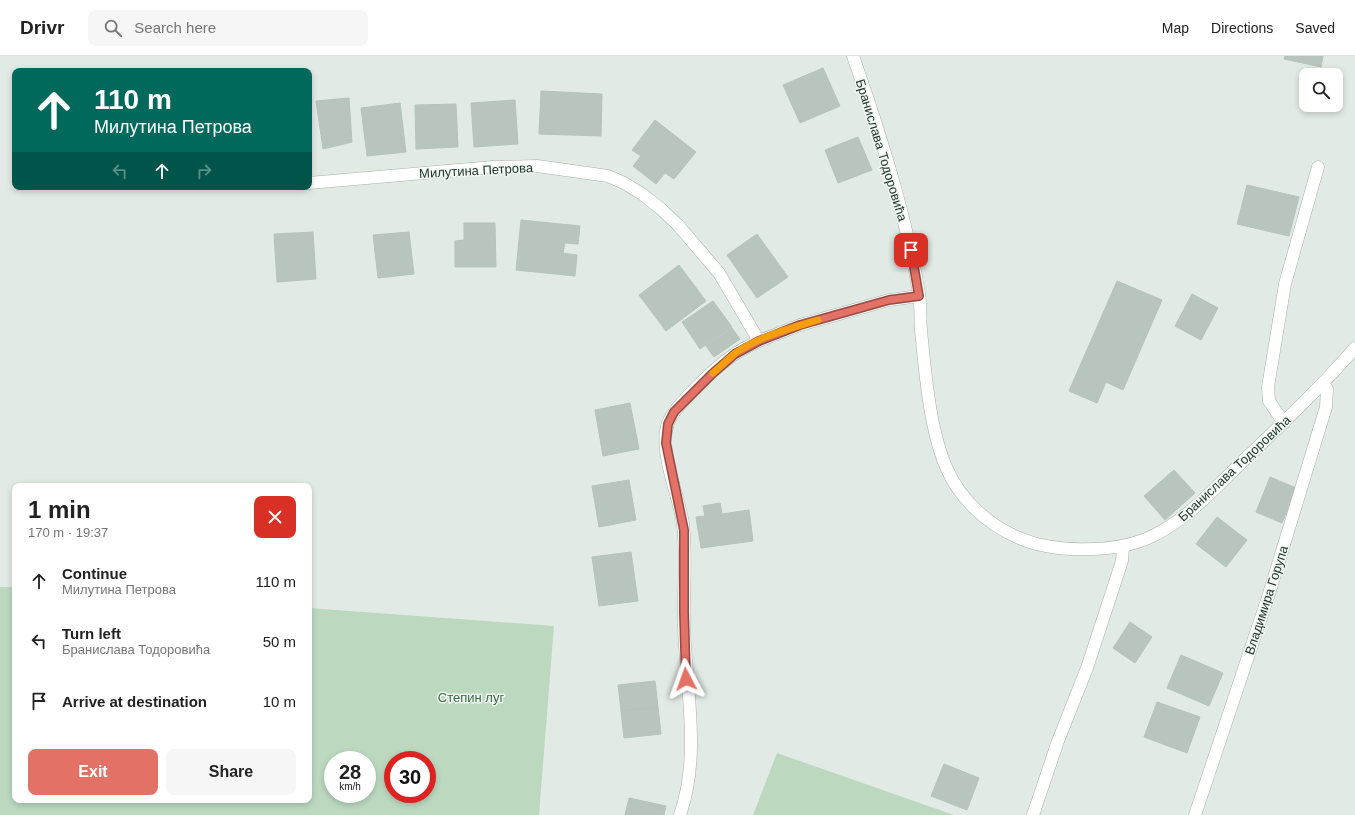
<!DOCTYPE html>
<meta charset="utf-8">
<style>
:root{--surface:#fff;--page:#f6f6f6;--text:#222;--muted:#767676;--line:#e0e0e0;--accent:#e47166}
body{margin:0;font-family:Helvetica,sans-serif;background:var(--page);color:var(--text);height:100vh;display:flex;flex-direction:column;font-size:15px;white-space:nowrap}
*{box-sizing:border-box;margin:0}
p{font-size:13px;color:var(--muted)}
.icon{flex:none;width:22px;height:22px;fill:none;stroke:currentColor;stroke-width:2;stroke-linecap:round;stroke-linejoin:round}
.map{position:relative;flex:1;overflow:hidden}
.drawer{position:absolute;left:12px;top:427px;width:300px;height:320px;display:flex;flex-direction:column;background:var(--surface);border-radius:8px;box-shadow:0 2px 6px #0003}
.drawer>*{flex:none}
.banner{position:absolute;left:12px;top:12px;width:300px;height:122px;border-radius:8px;box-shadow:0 2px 6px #0003;background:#00695c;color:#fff;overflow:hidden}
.buttons{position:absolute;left:1299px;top:12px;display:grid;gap:8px}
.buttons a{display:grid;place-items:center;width:44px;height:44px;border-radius:8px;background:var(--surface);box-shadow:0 2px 6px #0003;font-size:20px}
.speed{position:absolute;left:324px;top:695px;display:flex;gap:8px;font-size:20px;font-weight:700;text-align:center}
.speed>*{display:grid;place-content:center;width:52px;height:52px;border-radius:50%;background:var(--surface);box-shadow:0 2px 6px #0003;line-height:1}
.speed small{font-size:10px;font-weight:400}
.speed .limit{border:6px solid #d22;background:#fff;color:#111}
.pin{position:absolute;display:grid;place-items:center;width:34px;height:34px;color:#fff;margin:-17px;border-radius:8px;box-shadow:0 2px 6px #0006}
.me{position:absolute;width:44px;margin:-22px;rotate:356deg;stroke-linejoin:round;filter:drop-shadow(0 0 3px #0008)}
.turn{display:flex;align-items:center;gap:14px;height:84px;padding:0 16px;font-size:18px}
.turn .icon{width:52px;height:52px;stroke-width:2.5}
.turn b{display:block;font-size:28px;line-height:34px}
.lanes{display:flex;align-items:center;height:38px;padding:0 16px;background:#0003;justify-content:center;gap:20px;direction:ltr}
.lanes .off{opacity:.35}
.round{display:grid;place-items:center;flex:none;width:42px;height:42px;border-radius:8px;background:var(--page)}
.summary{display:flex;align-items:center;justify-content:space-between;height:68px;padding:0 16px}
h1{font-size:24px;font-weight:600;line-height:30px}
.primary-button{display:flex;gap:8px;margin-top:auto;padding:8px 16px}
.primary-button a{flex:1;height:46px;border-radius:8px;background:var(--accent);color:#fff;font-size:16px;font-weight:600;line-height:46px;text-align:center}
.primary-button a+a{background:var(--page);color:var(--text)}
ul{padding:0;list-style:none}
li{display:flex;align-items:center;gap:12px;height:60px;padding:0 16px}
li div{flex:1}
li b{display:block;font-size:15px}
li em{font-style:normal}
header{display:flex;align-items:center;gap:24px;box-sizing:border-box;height:56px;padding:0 20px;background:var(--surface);border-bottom:1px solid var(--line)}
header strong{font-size:19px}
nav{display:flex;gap:22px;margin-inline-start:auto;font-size:14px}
.search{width:280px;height:36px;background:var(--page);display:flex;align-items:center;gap:10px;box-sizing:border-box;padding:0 14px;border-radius:8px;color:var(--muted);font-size:15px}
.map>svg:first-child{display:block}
.green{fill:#bcd9c0;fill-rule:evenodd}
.building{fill:#b7c5be;stroke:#b5c3bb}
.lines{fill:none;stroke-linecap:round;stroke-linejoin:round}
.minor-casing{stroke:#a5b1ab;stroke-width:13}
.minor{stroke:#fff;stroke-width:12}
.route-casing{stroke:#944942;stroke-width:10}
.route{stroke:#e47166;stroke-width:7}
.slow{stroke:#f59e0b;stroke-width:7}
.labels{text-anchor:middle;stroke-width:3;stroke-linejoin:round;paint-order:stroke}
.street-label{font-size:13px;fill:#233930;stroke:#f2f7f4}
.park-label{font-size:13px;fill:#326c3f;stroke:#f2f7f4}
</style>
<header>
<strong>Drivr</strong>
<div class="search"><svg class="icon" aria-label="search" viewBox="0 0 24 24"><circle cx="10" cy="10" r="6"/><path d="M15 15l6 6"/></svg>Search here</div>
<nav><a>Map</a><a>Directions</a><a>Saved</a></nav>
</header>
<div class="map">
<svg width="1355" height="759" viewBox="0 0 1355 759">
<rect width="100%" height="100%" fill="#e2eae5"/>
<path class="green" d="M0,531H15V744H309V552L554,570L539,759H0ZM333,704H367V738H333ZM393,704H427V738H393Z
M777,697L954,759H753Z"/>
<path class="building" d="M1285,0H1323L1321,11L1284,3Z
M823,12L840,50L800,67L783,29Z
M541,35L602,38L601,80L539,78Z
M349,42L352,86L323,93L316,45Z
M515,44L518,88L474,91L471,47Z
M400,47L406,96L367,100L361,52Z
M456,48L458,91L416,93L415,49Z
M655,64L696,96L674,123L665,117L656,128L633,110L641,100L632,94Z
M858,81L872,114L838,127L825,94Z
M1247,129L1299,141L1289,180L1237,168Z
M521,164L580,170L578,188L565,187L563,197L577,199L575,220L516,214Z
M464,167H495L496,211H455V185L464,184Z
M313,176L316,223L277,226L274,178Z
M409,176L414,218L378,222L373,179Z
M757,178L788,221L757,242L727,199Z
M679,209L706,245L666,275L639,239Z
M1117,225L1162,244L1123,334L1106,326L1097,347L1069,335Z
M1192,238L1218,252L1201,284L1175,270Z
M713,245L732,271L700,293L682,266Z
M732,272L740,283L714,301L706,290Z
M630,347L639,393L603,400L595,354Z
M1174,414L1195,437L1165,464L1144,440Z
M1270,421L1296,432L1282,467L1256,456Z
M629,424L636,464L599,471L592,430Z
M720,447L722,458L749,454L753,485L701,492L696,461L705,460L703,450Z
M1217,461L1247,484L1226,511L1196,488Z
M631,496L638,545L599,550L592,501Z
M1130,566L1152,581L1135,607L1113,592Z
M1181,599L1223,617L1209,650L1167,632Z
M655,625L658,651L621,655L618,629Z
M1157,646L1200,661L1187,697L1144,681Z
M658,651L661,678L624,682L621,655Z
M944,708L979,722L967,754L931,740Z
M629,742L666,750L664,759H625Z"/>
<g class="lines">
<g class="minor-casing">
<path id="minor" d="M853,0C880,77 905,156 919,237C921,249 920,262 921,274C925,316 930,376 947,413C960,443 987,468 1017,481C1051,497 1111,497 1146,483C1184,467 1213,434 1242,406C1281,369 1319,333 1355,292
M309,127L493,111L537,110L608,120L624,127L642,138L661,153L678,169L719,217L759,285L800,269L889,244L919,240
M1284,367L1269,345L1268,331L1285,228L1318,111
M680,759C701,699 686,633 684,570C683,536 687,502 683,468C679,439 658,395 668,367C675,349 718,309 735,298C742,293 751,289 759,285
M1033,759L1058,685L1087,612L1122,505L1123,490
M1195,759L1268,541L1326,351L1327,333L1323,328"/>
</g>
<use href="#minor" class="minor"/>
</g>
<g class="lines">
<g class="route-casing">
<path id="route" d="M686,623L684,557V474L666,387L668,368L674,356L712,318L735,298L759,285L800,269L889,244L919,240L911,194"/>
</g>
<use href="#route" class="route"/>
<path class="slow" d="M713,317C720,311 727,304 734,298C757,281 791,272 818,264"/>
</g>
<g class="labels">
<g class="street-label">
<text transform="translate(882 94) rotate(73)" y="5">Бранислава Тодоровића</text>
<text transform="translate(476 114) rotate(-3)" y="5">Милутина Петрова</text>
<text transform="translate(1234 412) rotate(-43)" y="5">Бранислава Тодоровића</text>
<text transform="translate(1266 544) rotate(-72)" y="5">Владимира Горупа</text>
</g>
<g class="park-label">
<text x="471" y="646">Степин луг</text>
</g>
</g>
</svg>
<div class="buttons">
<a><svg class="icon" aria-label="search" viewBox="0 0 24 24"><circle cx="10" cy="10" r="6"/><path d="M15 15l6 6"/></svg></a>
</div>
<div class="speed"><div>28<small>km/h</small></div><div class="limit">30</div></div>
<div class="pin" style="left:911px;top:194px;background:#d93025"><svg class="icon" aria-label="arrive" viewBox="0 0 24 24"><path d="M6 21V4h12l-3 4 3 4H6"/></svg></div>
<svg class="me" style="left:686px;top:623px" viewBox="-20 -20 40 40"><path d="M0-17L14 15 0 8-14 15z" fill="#e47166" stroke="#fff" stroke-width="4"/></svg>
<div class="banner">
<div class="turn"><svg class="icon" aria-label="ahead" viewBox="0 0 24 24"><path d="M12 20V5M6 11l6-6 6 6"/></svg><div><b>110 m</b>Милутина Петрова</div></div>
<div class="lanes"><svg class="icon off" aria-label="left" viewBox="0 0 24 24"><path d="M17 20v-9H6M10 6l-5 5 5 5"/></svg><svg class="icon" aria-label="ahead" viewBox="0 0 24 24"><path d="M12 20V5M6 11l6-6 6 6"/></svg><svg class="icon off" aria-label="right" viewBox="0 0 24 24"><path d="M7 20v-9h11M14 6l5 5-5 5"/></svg></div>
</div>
<section class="drawer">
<div class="summary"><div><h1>1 min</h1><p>170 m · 19:37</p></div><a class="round" style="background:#d93025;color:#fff"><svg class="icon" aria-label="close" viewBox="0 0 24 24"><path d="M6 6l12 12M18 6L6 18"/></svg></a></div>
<ul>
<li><svg class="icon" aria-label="ahead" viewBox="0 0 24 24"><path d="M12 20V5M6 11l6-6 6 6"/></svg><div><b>Continue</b><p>Милутина Петрова</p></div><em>110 m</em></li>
<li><svg class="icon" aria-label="left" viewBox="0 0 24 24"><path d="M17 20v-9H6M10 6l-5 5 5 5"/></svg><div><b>Turn left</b><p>Бранислава Тодоровића</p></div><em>50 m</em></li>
<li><svg class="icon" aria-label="arrive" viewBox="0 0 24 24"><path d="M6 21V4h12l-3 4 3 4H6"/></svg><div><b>Arrive at destination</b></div><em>10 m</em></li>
</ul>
<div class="primary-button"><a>Exit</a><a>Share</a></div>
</section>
</div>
